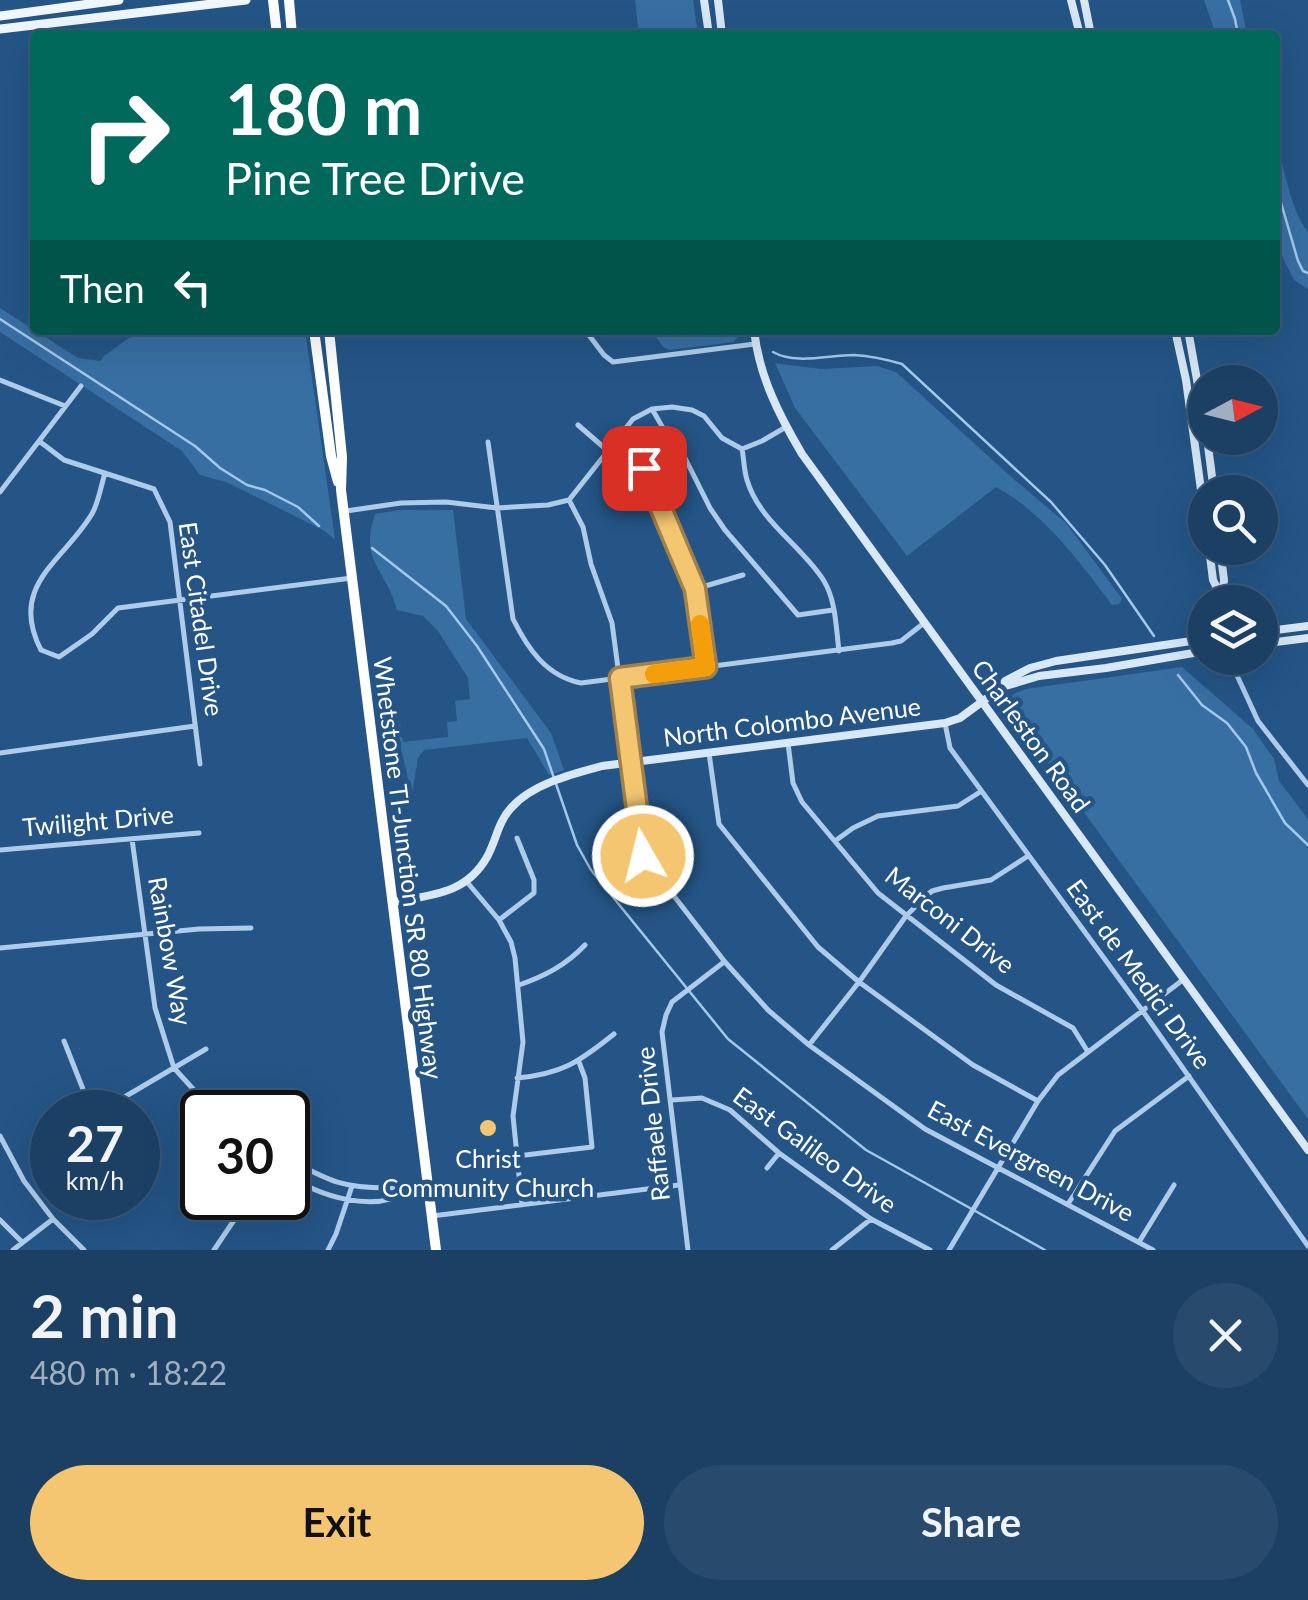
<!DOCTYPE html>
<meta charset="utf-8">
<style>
:root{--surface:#1b4064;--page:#284b6d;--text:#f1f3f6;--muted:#a0afbf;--line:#395978;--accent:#f4c671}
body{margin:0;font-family:Lato,sans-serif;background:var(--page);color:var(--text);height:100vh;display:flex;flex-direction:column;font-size:38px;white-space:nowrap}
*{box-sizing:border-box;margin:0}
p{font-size:32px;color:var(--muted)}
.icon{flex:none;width:55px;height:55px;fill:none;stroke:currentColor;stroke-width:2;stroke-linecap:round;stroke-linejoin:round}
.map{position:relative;height:1250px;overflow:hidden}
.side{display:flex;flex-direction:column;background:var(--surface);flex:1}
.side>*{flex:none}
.guide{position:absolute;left:30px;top:30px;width:1250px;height:305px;border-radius:10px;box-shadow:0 10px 40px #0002,0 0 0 2px var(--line);background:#00695c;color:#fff;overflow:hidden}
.needle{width:65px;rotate:83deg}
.buttons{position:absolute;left:1188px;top:365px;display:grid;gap:20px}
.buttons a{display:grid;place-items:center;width:90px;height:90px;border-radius:50%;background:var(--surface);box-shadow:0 10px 40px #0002,0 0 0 2px var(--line);font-size:50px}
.speed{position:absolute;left:30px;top:1090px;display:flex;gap:20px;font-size:50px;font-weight:700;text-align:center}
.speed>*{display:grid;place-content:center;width:130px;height:130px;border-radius:50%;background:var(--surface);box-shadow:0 10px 40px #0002,0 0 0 2px var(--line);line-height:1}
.speed small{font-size:25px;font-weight:400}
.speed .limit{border:5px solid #111;border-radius:15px;background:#fff;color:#111}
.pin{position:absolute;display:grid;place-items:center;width:85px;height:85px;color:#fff;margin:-42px;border-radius:20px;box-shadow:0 5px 15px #0006}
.me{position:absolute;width:110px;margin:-55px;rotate:352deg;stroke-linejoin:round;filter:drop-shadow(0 0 8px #0008)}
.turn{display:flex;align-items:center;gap:35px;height:210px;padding:0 30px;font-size:45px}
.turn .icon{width:130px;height:130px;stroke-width:2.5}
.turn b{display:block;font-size:70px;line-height:85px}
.then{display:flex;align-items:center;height:95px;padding:0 30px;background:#0003;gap:20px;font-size:38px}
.round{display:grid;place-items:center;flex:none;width:105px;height:105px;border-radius:52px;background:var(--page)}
.headline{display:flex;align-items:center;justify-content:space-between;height:170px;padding:0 30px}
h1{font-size:60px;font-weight:700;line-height:75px}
.primary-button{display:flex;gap:20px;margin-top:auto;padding:20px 30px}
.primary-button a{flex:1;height:115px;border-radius:60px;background:var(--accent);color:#111;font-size:40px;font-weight:700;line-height:115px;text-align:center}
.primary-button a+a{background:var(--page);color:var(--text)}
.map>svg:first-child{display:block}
.green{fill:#386fa3}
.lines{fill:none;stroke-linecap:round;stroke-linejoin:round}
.stream{stroke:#a2c8ea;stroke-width:2.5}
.street{stroke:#aecce9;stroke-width:5}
.secondary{stroke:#d8e8f7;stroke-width:8}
.primary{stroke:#f1f7fe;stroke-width:9}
.highway{stroke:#fff;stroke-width:10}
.route-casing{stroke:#9f8149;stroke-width:25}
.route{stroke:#f4c671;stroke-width:18}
.slow{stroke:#f59e0b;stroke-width:18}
.poi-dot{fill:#f4c671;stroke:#245586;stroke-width:4}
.labels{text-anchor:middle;stroke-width:9;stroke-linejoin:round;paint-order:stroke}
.street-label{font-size:25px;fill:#fff;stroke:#245586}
.poi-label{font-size:25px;fill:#fff;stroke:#245586}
</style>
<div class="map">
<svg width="1308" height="1250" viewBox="0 0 1308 1250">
<rect width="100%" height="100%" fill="#245586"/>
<path class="green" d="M635,0H693L698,35H639Z
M1204,0H1240L1247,35H1216Z
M1275,137C1284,165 1290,210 1308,232V289L1294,280L1275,242Z
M0,308L78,358L100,361L104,356L140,330H305L335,539L321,529L226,482L200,475L182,451L0,332Z
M651,330H739L740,334L734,342L670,350L663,347Z
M775,363L821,369L877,366L896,372L1010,476L1066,523L1122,599L1119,604L1112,605C1079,561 1044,513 996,487L907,556L795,408Z
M399,510H453L466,619L551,733L564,770L549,775L527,738L424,750L418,758L411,799C409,788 408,776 405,765C402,750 395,738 400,723L403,742L448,737L447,722L457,721L455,701L470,699L468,678L438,631L423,616L397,610C386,568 359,563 375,514Z
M1182,667L1253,729L1274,759L1279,781L1308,819V1119L1004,703L1014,694L1026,689Z"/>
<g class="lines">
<path class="stream" d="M1228,0L1235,19L1238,35
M1275,182L1298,261L1303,271L1308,273
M0,319L195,446L220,468L247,485L265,490L298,507L319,526
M773,352C796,365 828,355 854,355C871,356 885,359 902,364L1051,502L1105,565L1154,636
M372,548L446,606L477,646L544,749L577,845L591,870L728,1039L866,1150L1045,1250
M1178,675L1202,705L1227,723L1246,747L1256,773L1285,823L1308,845"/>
<path class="street" d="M585,330L604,355L613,362L755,344
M0,380L65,406
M652,409L663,428L685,458L710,508L725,530L798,615L833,610
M578,425L608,451
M39,441L64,460L154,489L170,522L200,764
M488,442L513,619C528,649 546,676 581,683L892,643L901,641L924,623
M613,443L644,469L664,511L695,589L705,667
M742,449C744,459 744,471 747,480C759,521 802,546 824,581C836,601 836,628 839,651
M105,473C101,486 99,500 93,512C66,560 7,584 41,650L59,657L92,634L118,608L352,578
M0,492L81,386
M569,500L583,527L591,564L612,623L643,856L725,962L768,1010L809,1045L925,1129L1153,1250
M346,511L401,503L446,502L497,508L548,505L569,500L633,419L652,409L672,407L692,410L704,416L722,438L742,449L762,441L786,427
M695,589L743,575
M1229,658L1258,721L1308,785
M945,723L950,748L1142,1010L1308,1246
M788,743L793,783L802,802L878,893L996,985L1073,1028L1088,1052
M0,753L195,726
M709,753L719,824L818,947L859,982L973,1065L1038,1101
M132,839L155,1008L174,1068L214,1112
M835,841L853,828L878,816L958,806L980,792
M0,850L199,833
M467,882L499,920L511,942L515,958L523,1042L513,1116L522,1205
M499,920L534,893V880L517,838
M0,948L199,929L251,928
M519,985C545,976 566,965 585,945
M64,1041L92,1112
M809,1045L859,982L906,916L924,898L932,891L943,888L991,880L1028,856
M517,1078C562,1074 579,1062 614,1034
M672,1100L702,1098L730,1110L779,1153L871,1219L930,1250
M99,1112L206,1049
M0,1136L24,1181L53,1219L84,1250
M517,1156L592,1147L585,1078L579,1062
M288,1159C328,1180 340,1188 387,1188C402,1188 413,1190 428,1188
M767,1168L779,1153
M138,1170L144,1176
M288,1174C317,1196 375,1214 408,1191
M1068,1204L1115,1131L1189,1076
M432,1216L679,1185
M0,1220L22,1242
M1139,1242L1174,1185
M13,1250L53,1219
M214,1250L249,1198
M328,1250L336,1234L352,1186
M688,1250L662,1032L666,1015L672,1002L724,962
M832,1250L871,1219
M949,1250L1038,1101L1058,1075L1184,979"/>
<path class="secondary" d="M704,0L709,35
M718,0L722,35
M1071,0L1080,35
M1084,0L1091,35
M754,330C759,376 779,415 802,454L1308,1150
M1175,330L1186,380L1205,519
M1188,330L1205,424
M1207,438L1214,492
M1209,548L1213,580L1221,596
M1220,548L1224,580L1222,602
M1260,632L1308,626
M1260,644L1308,638
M1002,687L1039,676L1106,668L1205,651
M394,902C432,895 466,894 487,857C496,841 498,822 511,808C532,784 572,774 602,766L945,723L960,718L1002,687L1005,681L1030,668L1056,661L1205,639"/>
<path class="primary" d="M0,16L119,0
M0,29L246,0"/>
<path class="highway" d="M273,0L277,35
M289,0L292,35
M314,330L331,456L338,482
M329,330L342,457L341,490L436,1250"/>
</g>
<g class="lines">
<g class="route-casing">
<path id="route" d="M643,856L620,678L706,667L695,589L644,468"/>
</g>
<use href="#route" class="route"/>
<path class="slow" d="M654,674L706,667L700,624"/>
</g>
<circle class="poi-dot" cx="488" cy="1128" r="10"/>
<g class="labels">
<g class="street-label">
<text transform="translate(201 619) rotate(82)" y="9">East Citadel Drive</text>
<text transform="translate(792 722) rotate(-7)" y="9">North Colombo Avenue</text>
<text transform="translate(1031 736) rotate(54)" y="9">Charleston Road</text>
<text transform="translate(98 821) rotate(-5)" y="9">Twilight Drive</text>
<text transform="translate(408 868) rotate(83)" y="9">Whetstone TI-Junction SR 80 Highway</text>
<text transform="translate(950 920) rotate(38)" y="9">Marconi Drive</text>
<text transform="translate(170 951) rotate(80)" y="9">Rainbow Way</text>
<text transform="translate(1139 974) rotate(54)" y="9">East de Medici Drive</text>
<text transform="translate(653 1124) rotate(-96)" y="9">Raffaele Drive</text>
<text transform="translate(815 1150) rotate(36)" y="9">East Galileo Drive</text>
<text transform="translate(1031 1161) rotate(28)" y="9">East Evergreen Drive</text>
</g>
<g class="poi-label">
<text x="488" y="1168">Christ<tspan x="488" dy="29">Community Church</tspan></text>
</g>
</g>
</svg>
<div class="buttons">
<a><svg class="needle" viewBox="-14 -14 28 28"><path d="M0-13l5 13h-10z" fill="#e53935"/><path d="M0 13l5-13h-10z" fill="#a0afbf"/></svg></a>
<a><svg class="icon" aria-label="search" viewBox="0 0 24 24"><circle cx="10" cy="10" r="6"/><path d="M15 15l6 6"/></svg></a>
<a><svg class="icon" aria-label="layers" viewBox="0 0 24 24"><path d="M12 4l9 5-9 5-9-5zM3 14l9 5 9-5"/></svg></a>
</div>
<div class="speed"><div>27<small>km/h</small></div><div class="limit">30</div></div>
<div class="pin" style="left:644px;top:468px;background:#d93025"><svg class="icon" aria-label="arrive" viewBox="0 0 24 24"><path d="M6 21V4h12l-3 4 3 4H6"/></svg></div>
<svg class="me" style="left:643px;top:856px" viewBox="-20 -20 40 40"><circle r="17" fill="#f4c671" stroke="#fff" stroke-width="3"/><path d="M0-11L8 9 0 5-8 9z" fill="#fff"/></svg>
<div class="guide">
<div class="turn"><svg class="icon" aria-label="right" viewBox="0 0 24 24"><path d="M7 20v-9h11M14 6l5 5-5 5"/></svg><div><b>180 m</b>Pine Tree Drive</div></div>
<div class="then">Then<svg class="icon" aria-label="left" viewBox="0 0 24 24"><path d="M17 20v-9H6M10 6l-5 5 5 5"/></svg></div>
</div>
</div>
<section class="side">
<div class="headline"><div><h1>2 min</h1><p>480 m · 18:22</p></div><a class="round"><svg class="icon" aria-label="close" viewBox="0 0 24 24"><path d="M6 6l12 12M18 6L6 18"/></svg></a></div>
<div class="primary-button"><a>Exit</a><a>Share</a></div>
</section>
